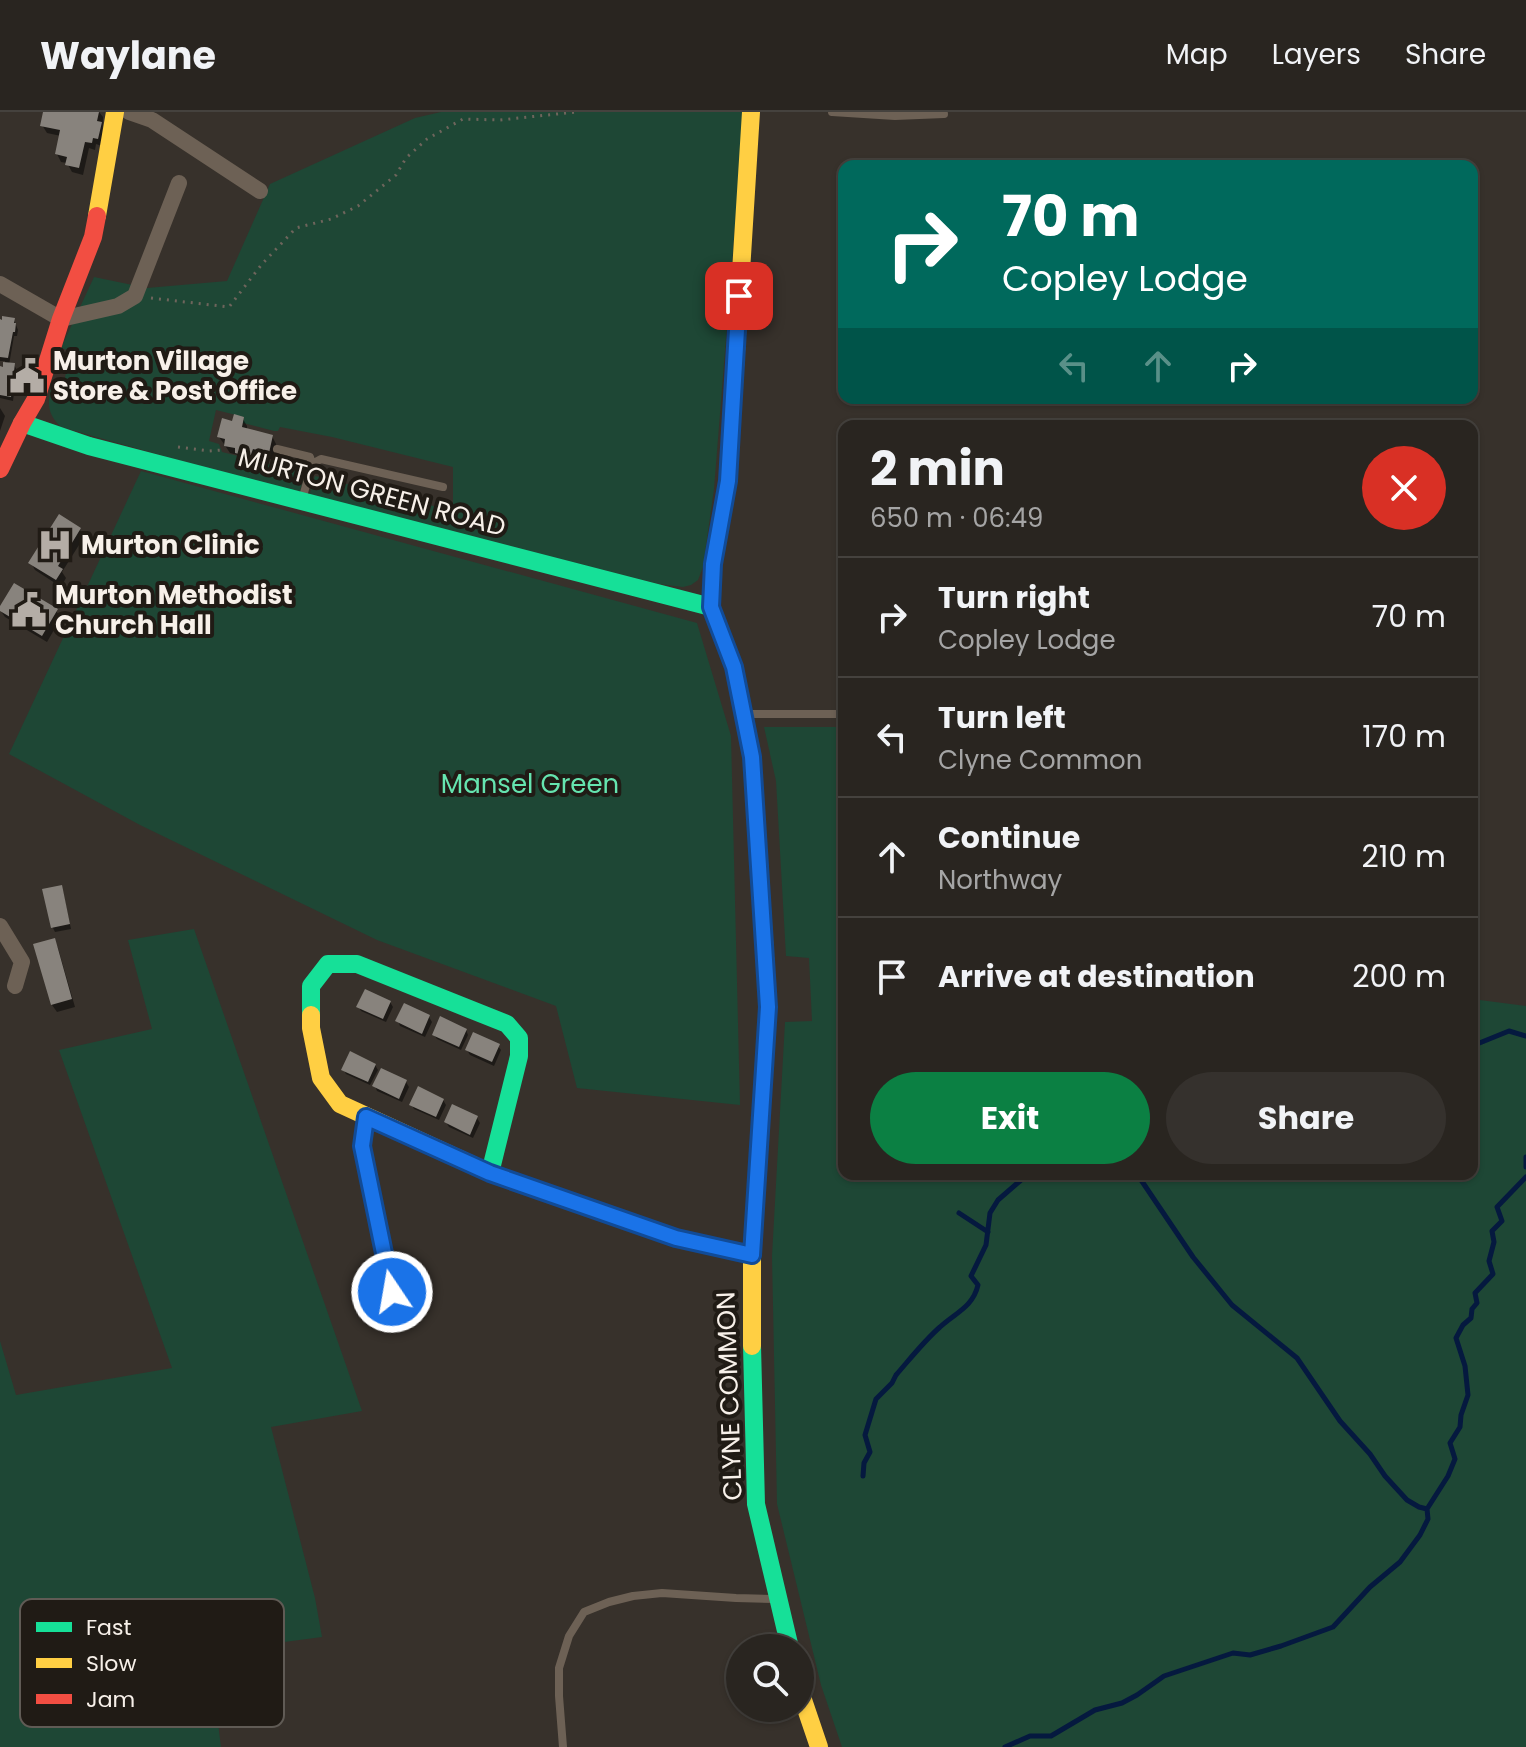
<!DOCTYPE html>
<meta charset="utf-8">
<style>
:root{--surface:#292520;--page:#35312d;--text:#f1f3f6;--muted:#a5a5a5;--line:#45423e;--accent:#0b8043}
body{margin:0;font-family:Poppins,sans-serif;background:var(--page);color:var(--text);height:100vh;display:flex;flex-direction:column;font-size:30px;white-space:nowrap}
*{box-sizing:border-box;margin:0}
p{font-size:26px;color:var(--muted)}
.icon{flex:none;width:44px;height:44px;fill:none;stroke:currentColor;stroke-width:2;stroke-linecap:round;stroke-linejoin:round}
.map{position:relative;flex:1;overflow:hidden}
.side{position:absolute;left:838px;top:308px;width:640px;height:760px;display:flex;flex-direction:column;background:var(--surface);border-radius:16px;box-shadow:0 2px 6px #0004,0 0 0 2px var(--line)}
.side>*{flex:none}
.top-card{position:absolute;left:838px;top:48px;width:640px;height:244px;border-radius:16px;box-shadow:0 2px 6px #0004,0 0 0 2px var(--line);background:#00695c;color:#fff;overflow:hidden}
.controls{position:absolute;left:726px;top:1522px;display:grid;gap:16px}
.controls a{display:grid;place-items:center;width:88px;height:88px;border-radius:50%;background:var(--surface);box-shadow:0 2px 6px #0004,0 0 0 2px var(--line);font-size:40px}
.pin{position:absolute;display:grid;place-items:center;width:68px;height:68px;color:#fff;margin:-34px;border-radius:16px;box-shadow:0 4px 12px #0006}
.me{position:absolute;width:88px;margin:-44px;rotate:348deg;stroke-linejoin:round;filter:drop-shadow(0 0 6px #0008)}
.turn{display:flex;align-items:center;gap:28px;height:168px;padding:0 32px;font-size:36px}
.turn .icon{width:104px;height:104px;stroke-width:2.5}
.turn b{display:block;font-size:56px;line-height:68px}
.lanes{display:flex;align-items:center;height:76px;padding:0 32px;background:#0003;justify-content:center;gap:40px;direction:ltr}
.lanes .off{opacity:.35}
.round{display:grid;place-items:center;flex:none;width:84px;height:84px;border-radius:42px;background:var(--page)}
.headline{display:flex;align-items:center;justify-content:space-between;height:136px;padding:0 32px}
h1{font-size:48px;font-weight:700;line-height:60px}
.primary-button{display:flex;gap:16px;margin-top:auto;padding:16px 32px}
.primary-button a{flex:1;height:92px;border-radius:48px;background:var(--accent);color:#fff;font-size:32px;font-weight:700;line-height:92px;text-align:center}
.primary-button a+a{background:var(--page);color:var(--text)}
ul{padding:0;list-style:none}
li{display:flex;align-items:center;gap:24px;height:120px;padding:0 32px;border-top:2px solid var(--line)}
li div{flex:1}
li b{display:block;font-size:30px}
li em{font-style:normal}
header{display:flex;align-items:center;gap:48px;box-sizing:border-box;height:112px;padding:0 40px;background:var(--surface);border-bottom:2px solid var(--line)}
header strong{font-size:38px}
nav{display:flex;gap:44px;margin-inline-start:auto;font-size:28px}
.map>svg:first-child{display:block}
.green{fill:#1e4735}
.shadow{fill:#0007}
.lines{fill:none;stroke-linecap:round;stroke-linejoin:round}
.stream{stroke:#05193f;stroke-width:5}
.building{fill:#88837d}
.path{stroke:#6e655c;stroke-width:3;stroke-dasharray:2 6;stroke-linecap:butt}
.lane{stroke:#6d6155;stroke-width:8}
.street{stroke:#6d6155;stroke-width:16}
.fast{stroke:#16e098;stroke-width:18}
.slow{stroke:#ffcf43;stroke-width:18}
.jam{stroke:#f24e42;stroke-width:18}
.route-casing{stroke:#114b97;stroke-width:20}
.route{stroke:#1a73e8;stroke-width:14}
.labels{text-anchor:middle;stroke-width:8;stroke-linejoin:round;paint-order:stroke}
.poi-label{font-size:26px;font-weight:bold;fill:#f7f0e9;stroke:#201b15;text-anchor:start}
.street-label{font-size:26px;fill:#f7f0e9;stroke:#201b15}
.park-label{font-size:26px;fill:#65e4af;stroke:#201b15}
.key{fill:#201b15;stroke:#605b55;stroke-width:2}
.key-label{font-size:22px;fill:#f7f0e9}
</style>
<header>
<strong>Waylane</strong>
<nav><a>Map</a><a>Layers</a><a>Share</a></nav>
</header>
<div class="map">
<svg width="1526" height="1635" viewBox="0 0 1526 1635">
<rect width="100%" height="100%" fill="#37312b"/>
<path class="green" d="M441,0H744L714,377L703,455L698,468L691,473L683,475L659,472L309,384L315,364L453,399V355L332,325L280,315L278,319H274L243,311L244,305L216,298L209,329L219,332L222,340L305,361L299,382L61,315C48,303 47,292 51,276H56L57,270L64,271L70,239L61,236L94,165L147,176L227,169L270,72L415,6Z
M141,359L697,511L731,624L740,993L577,976L556,894L377,828L140,713L9,642Z
M764,615H844V1062H1472V887L1526,894V1635H842L821,1573L777,1392L772,1144L785,910L812,909L809,846L786,844L776,669Z
M194,817L362,1299L271,1315L315,1486L322,1525L209,1540L221,1635H0V1229L16,1283L172,1256L59,938L152,917L128,828Z"/>
<path class="shadow" d="M45,0H99L103,5L102,34L96,32L95,38L89,36L83,63L72,60L67,51L61,50L57,42L61,24L47,21L42,13Z
M14,208L18,218L17,224H14L9,253H14L17,258L13,289L0,286V256L5,257V249H0V209Z
M66,241L69,243L68,253L64,251Z
M0,296L5,304L0,319Z
M243,307L247,314V318L272,324L276,332L273,348L256,343L254,352L242,349L238,343L230,341L224,332L219,325L234,311Z
M80,418L84,425L62,460L66,466L61,475L35,458L31,451Z
M0,498L56,499L61,506L47,530L5,505Z
M45,779L63,780L71,817L55,820L53,816Z
M54,829L58,836L75,895L57,900L52,893Z
M390,890L393,895L386,910L361,899L359,895Z
M429,905L432,910L425,925L400,914L398,909Z
M466,918L468,923L461,938L437,927L434,923Z
M498,934L501,938L494,954L470,943L467,938Z
M375,953L378,958L370,973L346,962L344,958Z
M406,970L409,975L402,990L377,979L375,974Z
M443,988L446,993L439,1008L414,997L412,993Z
M477,1006L480,1011L473,1026L449,1015L446,1010Z"/>
<g class="lines">
<path class="stream" d="M1472,934L1509,919L1526,924
M1526,1045V1055
M1137,1062L1193,1145L1232,1193L1297,1246L1340,1309L1370,1342L1385,1364L1407,1388L1419,1395L1427,1397
M959,1101L988,1120
M863,1364L864,1351L870,1340L865,1323L876,1287L892,1271L896,1263C910,1247 924,1229 940,1215C955,1201 973,1195 978,1173L971,1164L986,1133L990,1101L998,1088L1028,1062
M1005,1635L1030,1624H1051L1095,1598L1122,1591L1137,1583L1164,1564L1233,1541L1250,1543L1281,1534L1333,1515L1370,1475L1400,1450L1420,1423L1428,1407L1427,1397L1448,1364L1455,1347L1450,1331L1460,1315L1461,1303L1468,1283L1465,1254L1456,1226L1463,1213L1471,1206L1472,1197L1477,1191L1475,1181L1493,1162L1489,1149L1494,1130L1492,1119L1502,1109L1497,1095L1526,1065"/>
</g>
<path class="building" d="M43,0H99L97,9L102,10L98,27L93,26L92,31L85,30L79,56L65,53L67,45L55,42L60,18L40,14Z
M2,204L15,206L14,211H16L15,220H13L8,246L0,245V207L2,208Z
M3,250L15,251L11,285L0,283V254L3,255Z
M24,252L38,255L34,274L19,270Z
M234,302L244,305L242,315L273,323L269,341L253,337L250,345L235,341V336L224,334L225,327L217,325L222,306L232,309Z
M59,402L81,416L58,454L63,457L56,468L28,451Z
M14,471L58,497L42,524L0,499V494Z
M62,773L70,812L51,816L42,777Z
M55,826L72,887L51,893L33,832Z
M365,877L391,889L383,907L356,895Z
M404,891L430,903L422,922L395,909Z
M440,904L467,917L459,935L432,923Z
M473,920L500,932L492,950L465,938Z
M350,939L376,952L368,970L341,958Z
M381,956L407,968L399,987L372,974Z
M418,974L444,987L436,1005L409,993Z
M452,992L478,1004L470,1023L444,1010Z"/>
<g class="lines">
<path class="path" d="M151,186L229,195L262,152L296,116L331,107L358,94L396,63L406,46L427,27L463,7L500,8L576,0
M178,335L209,339L222,338"/>
<path class="lane" d="M832,0L895,4L944,2
M277,337L310,345L312,352
M312,352L321,347L443,375
M302,388L312,352
M748,602H844
M563,1635L559,1584V1556L569,1524L584,1500L609,1490L633,1484L662,1481L736,1486L774,1487"/>
<path class="street" d="M129,0L152,8L260,79
M0,172L61,207L118,194L135,184L179,71
M0,814L22,850L15,874
M366,1005L362,1034L392,1180L409,1195L398,1211L384,1203L392,1180"/>
<path class="fast" d="M22,311L89,334L711,495
M731,319L728,369L713,452L711,495L734,555L752,645L764,828
M311,903V874L328,852H357L507,912L519,926V944L490,1061
M752,1234L756,1392L790,1536"/>
<path class="slow" d="M97,104L115,0
M731,319L751,0
M311,903V916L321,966L340,992L490,1061L676,1126L752,1143
M752,1234V1143L768,895L764,828
M800,1579L819,1635"/>
<path class="jam" d="M0,357L22,311L36,287L61,207L93,125L97,104"/>
</g>
<g class="lines">
<g class="route-casing">
<path id="route" d="M392,1180L362,1034L366,1005L490,1061L676,1126L752,1143L768,895L752,645L734,555L711,495L713,452L728,369L739,184"/>
</g>
<use href="#route" class="route"/>
</g>
<defs>
<g id="civic-bare" transform="scale(2.76)"><path d="M-.6-6.5H3V-4.5H.6V-3L4-1V1h2V6H-6V1h2V-1L-.6-3ZM-1.2 2.5V6h2.4V2.5Z" fill="#b4ada6" stroke="#201b15" stroke-width="2.5" paint-order="stroke"/></g>
<g id="hospital-bare" transform="scale(2.76)"><path d="M-5-5h3v3.5h4V-5h3V5h-3V1.5h-4V5h-3Z" fill="#b4ada6" stroke="#201b15" stroke-width="2.5" paint-order="stroke"/></g>
</defs>
<g fill-rule="evenodd">
<use href="#civic-bare" x="27" y="264"/>
<use href="#hospital-bare" x="55" y="433"/>
<use href="#civic-bare" x="29" y="498"/>
</g>
<g class="labels">
<g class="poi-label">
<text x="53" y="258">Murton Village<tspan x="53" dy="30">Store &amp; Post Office</tspan></text>
<text x="81" y="442">Murton Clinic</text>
<text x="55" y="492">Murton Methodist<tspan x="55" dy="30">Church Hall</tspan></text>
</g>
<g class="street-label">
<text transform="translate(372 380) rotate(15)" y="9">MURTON GREEN ROAD</text>
<text transform="translate(729 1284) rotate(-92)" y="9">CLYNE COMMON</text>
</g>
<g class="park-label">
<text x="530" y="681">Mansel Green</text>
</g>
</g>
<rect x="20" y="1487" width="264" height="128" rx="12" class="key"/>
<rect x="36" y="1510" width="36" height="10" fill="#16e098"/>
<rect x="36" y="1546" width="36" height="10" fill="#ffcf43"/>
<rect x="36" y="1582" width="36" height="10" fill="#f24e42"/>
<g class="key-label">
<text x="86" y="1523">Fast</text>
<text x="86" y="1559">Slow</text>
<text x="86" y="1595">Jam</text>
</g>
</svg>
<div class="controls">
<a><svg class="icon" aria-label="search" viewBox="0 0 24 24"><circle cx="10" cy="10" r="6"/><path d="M15 15l6 6"/></svg></a>
</div>
<div class="pin" style="left:739px;top:184px;background:#d93025"><svg class="icon" aria-label="arrive" viewBox="0 0 24 24"><path d="M6 21V4h12l-3 4 3 4H6"/></svg></div>
<svg class="me" style="left:392px;top:1180px" viewBox="-20 -20 40 40"><circle r="17" fill="#1a73e8" stroke="#fff" stroke-width="3"/><path d="M0-11L8 9 0 5-8 9z" fill="#fff"/></svg>
<div class="top-card">
<div class="turn"><svg class="icon" aria-label="right" viewBox="0 0 24 24"><path d="M7 20v-9h11M14 6l5 5-5 5"/></svg><div><b>70 m</b>Copley Lodge</div></div>
<div class="lanes"><svg class="icon off" aria-label="left" viewBox="0 0 24 24"><path d="M17 20v-9H6M10 6l-5 5 5 5"/></svg><svg class="icon off" aria-label="ahead" viewBox="0 0 24 24"><path d="M12 20V5M6 11l6-6 6 6"/></svg><svg class="icon" aria-label="right" viewBox="0 0 24 24"><path d="M7 20v-9h11M14 6l5 5-5 5"/></svg></div>
</div>
<section class="side">
<div class="headline"><div><h1>2 min</h1><p>650 m · 06:49</p></div><a class="round" style="background:#d93025;color:#fff"><svg class="icon" aria-label="close" viewBox="0 0 24 24"><path d="M6 6l12 12M18 6L6 18"/></svg></a></div>
<ul>
<li><svg class="icon" aria-label="right" viewBox="0 0 24 24"><path d="M7 20v-9h11M14 6l5 5-5 5"/></svg><div><b>Turn right</b><p>Copley Lodge</p></div><em>70 m</em></li>
<li><svg class="icon" aria-label="left" viewBox="0 0 24 24"><path d="M17 20v-9H6M10 6l-5 5 5 5"/></svg><div><b>Turn left</b><p>Clyne Common</p></div><em>170 m</em></li>
<li><svg class="icon" aria-label="ahead" viewBox="0 0 24 24"><path d="M12 20V5M6 11l6-6 6 6"/></svg><div><b>Continue</b><p>Northway</p></div><em>210 m</em></li>
<li><svg class="icon" aria-label="arrive" viewBox="0 0 24 24"><path d="M6 21V4h12l-3 4 3 4H6"/></svg><div><b>Arrive at destination</b></div><em>200 m</em></li>
</ul>
<div class="primary-button"><a>Exit</a><a>Share</a></div>
</section>
</div>
